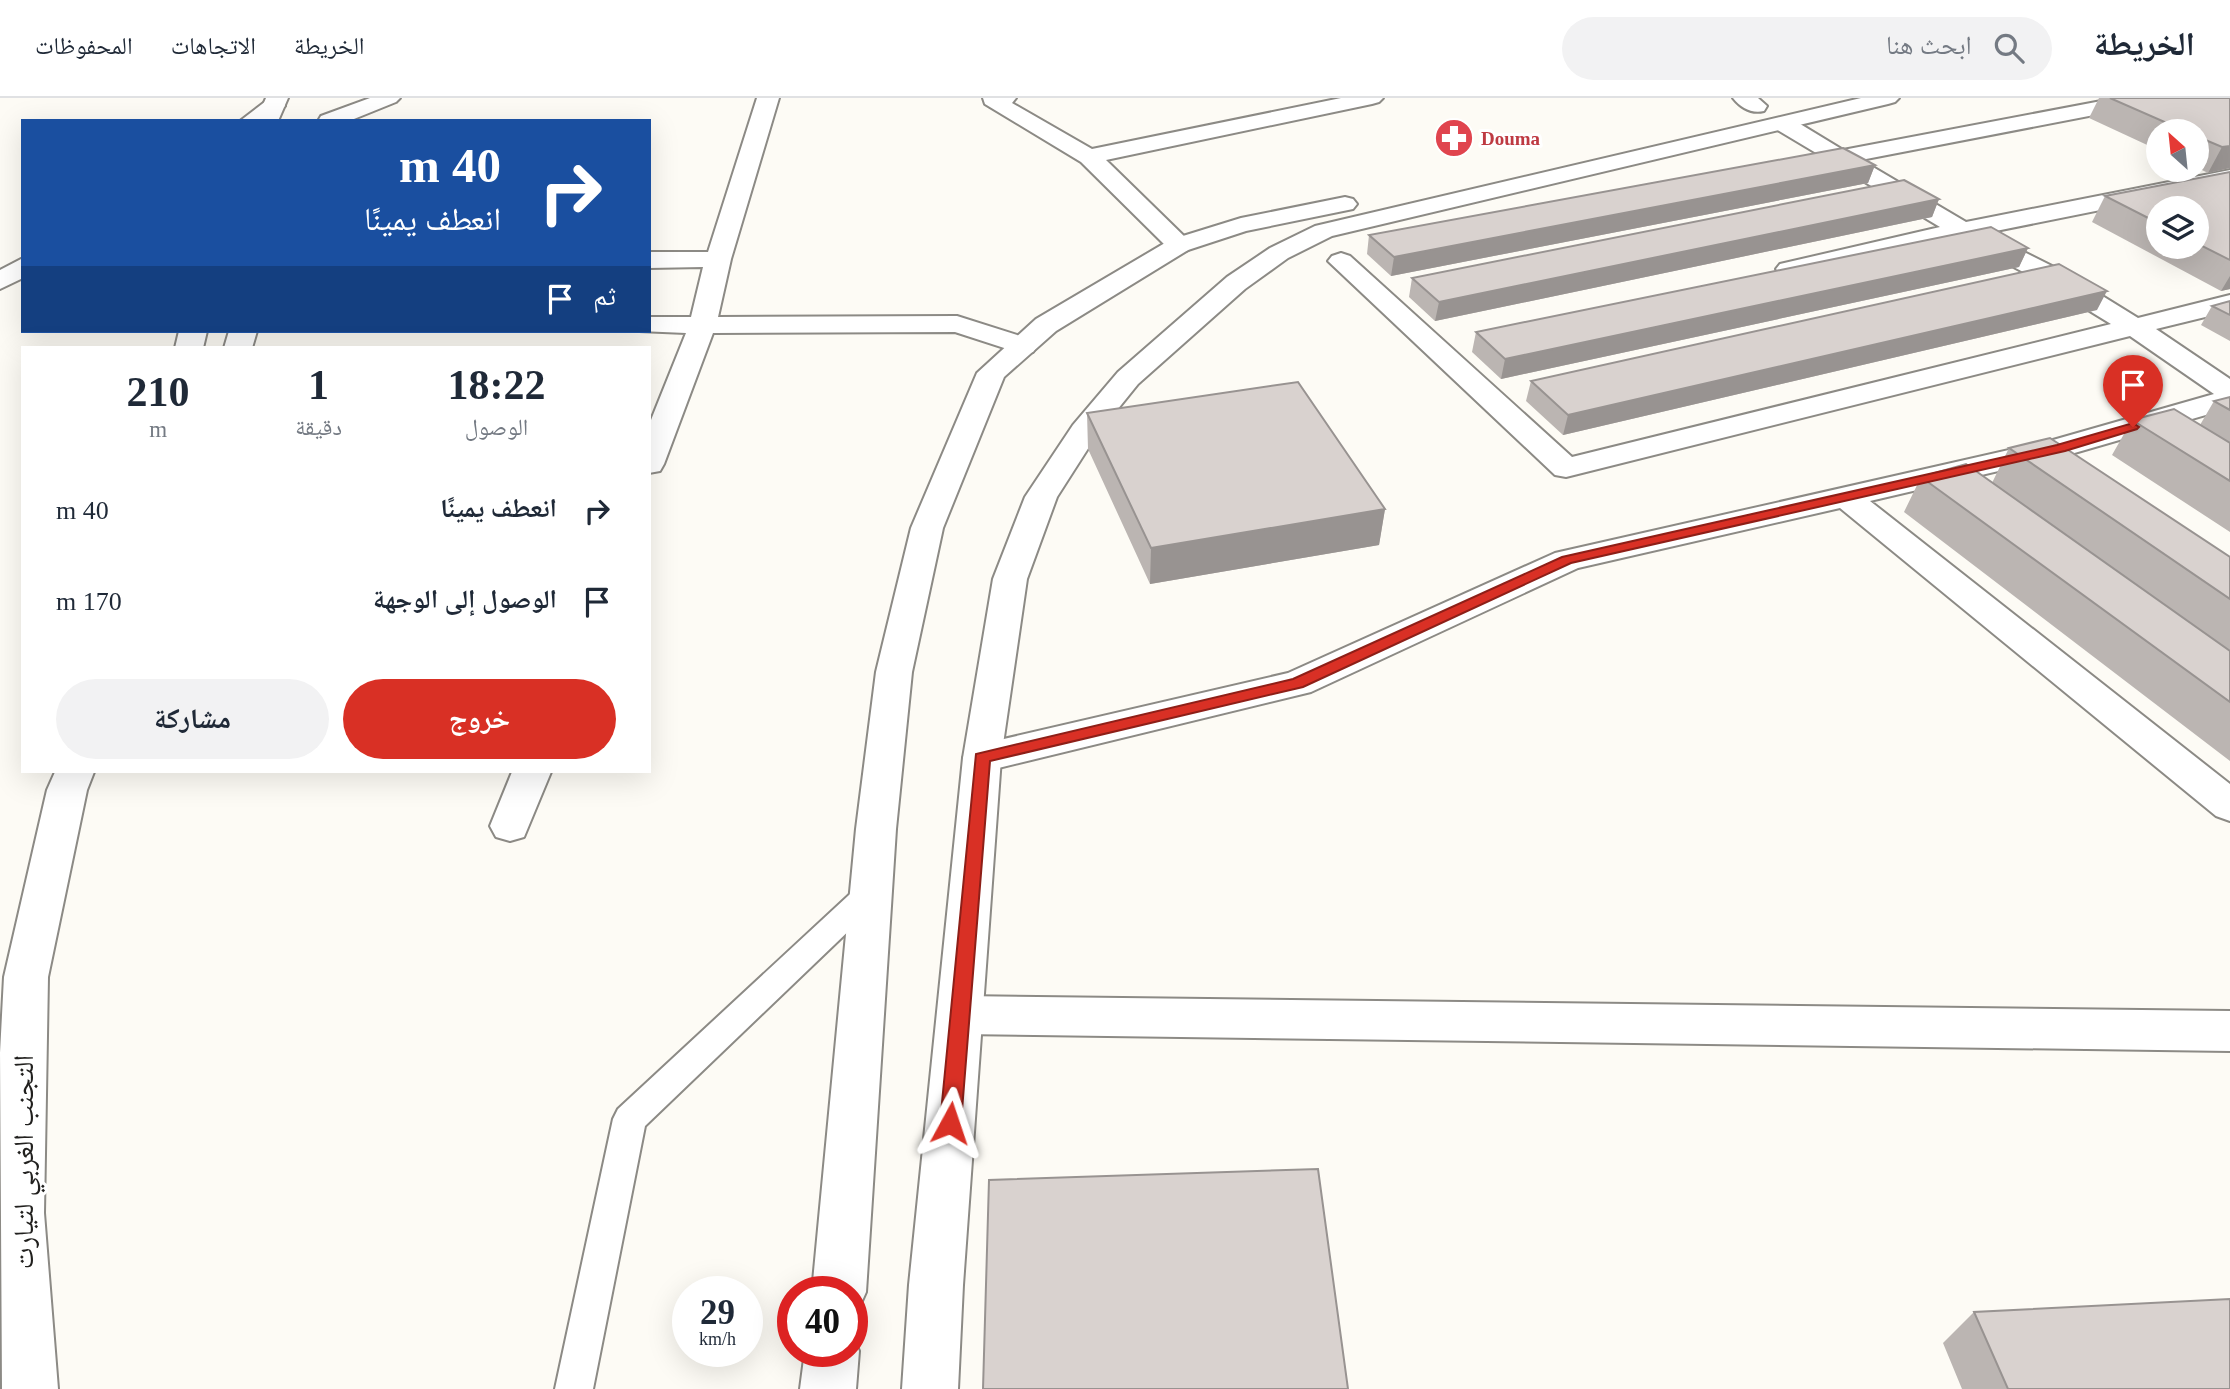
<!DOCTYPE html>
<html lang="ar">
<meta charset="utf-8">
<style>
:root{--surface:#fff;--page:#f2f2f3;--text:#1f2937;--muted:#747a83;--line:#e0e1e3;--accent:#d93025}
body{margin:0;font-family:"Times New Roman","Noto Naskh Arabic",serif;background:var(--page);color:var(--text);direction:rtl;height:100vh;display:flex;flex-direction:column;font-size:26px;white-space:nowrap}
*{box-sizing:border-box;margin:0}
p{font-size:23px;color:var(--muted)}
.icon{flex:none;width:38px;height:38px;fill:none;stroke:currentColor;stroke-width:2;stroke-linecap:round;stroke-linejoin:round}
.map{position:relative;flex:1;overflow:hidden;direction:ltr}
.side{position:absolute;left:21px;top:248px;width:630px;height:427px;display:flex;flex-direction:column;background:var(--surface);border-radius:0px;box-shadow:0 7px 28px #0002;direction:rtl}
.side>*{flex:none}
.guide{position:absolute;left:21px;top:21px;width:630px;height:214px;border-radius:0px;box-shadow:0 7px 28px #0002;direction:rtl;background:#1a4fa0;color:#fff;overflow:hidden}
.needle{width:46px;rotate:333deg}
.buttons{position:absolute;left:2146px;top:21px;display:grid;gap:14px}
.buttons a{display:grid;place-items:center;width:63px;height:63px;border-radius:50%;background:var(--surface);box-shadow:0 7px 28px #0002;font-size:35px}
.speed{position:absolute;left:672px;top:1178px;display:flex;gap:14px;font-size:35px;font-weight:700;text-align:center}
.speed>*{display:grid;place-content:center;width:91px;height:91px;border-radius:50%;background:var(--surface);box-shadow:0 7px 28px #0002;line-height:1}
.speed small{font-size:18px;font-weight:400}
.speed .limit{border:10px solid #d22;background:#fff;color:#111}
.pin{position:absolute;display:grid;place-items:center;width:60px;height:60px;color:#fff;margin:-72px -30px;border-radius:50% 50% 50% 0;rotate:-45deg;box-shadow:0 0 7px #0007}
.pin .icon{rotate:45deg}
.me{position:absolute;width:77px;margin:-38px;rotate:5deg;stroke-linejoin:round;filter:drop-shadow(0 0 5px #0008)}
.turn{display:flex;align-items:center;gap:24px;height:147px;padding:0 35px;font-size:32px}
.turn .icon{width:91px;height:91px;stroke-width:2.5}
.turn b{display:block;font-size:49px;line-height:60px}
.then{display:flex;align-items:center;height:66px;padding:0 35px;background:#0003;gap:14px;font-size:26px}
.eta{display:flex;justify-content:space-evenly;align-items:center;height:119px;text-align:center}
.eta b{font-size:42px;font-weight:800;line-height:49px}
.button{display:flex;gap:14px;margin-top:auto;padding:14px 35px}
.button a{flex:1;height:80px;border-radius:42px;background:var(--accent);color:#fff;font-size:28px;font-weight:800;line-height:80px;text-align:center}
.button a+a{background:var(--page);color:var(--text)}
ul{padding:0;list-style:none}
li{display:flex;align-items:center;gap:21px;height:91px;padding:0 35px}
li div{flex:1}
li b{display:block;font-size:26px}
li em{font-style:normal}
header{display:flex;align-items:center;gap:42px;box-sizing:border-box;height:98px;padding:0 35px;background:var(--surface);border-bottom:2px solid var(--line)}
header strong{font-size:33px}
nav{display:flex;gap:38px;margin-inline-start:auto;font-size:24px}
.search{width:490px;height:63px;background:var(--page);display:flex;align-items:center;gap:18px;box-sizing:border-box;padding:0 24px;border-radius:38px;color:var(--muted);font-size:26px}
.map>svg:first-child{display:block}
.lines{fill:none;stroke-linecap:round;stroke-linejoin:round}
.lane-casing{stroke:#8c8a85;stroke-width:4}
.street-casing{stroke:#8c8a85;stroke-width:4}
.secondary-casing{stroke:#8c8a85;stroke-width:4}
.highway-casing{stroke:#8c8a85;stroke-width:4}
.lane{fill:#fff;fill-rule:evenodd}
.street{fill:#fff;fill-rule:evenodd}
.secondary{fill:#fff;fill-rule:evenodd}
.highway{fill:#fff;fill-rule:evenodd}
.wall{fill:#bbb5b2;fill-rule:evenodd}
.shaded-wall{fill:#989391}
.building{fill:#d9d2cf;stroke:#989391;stroke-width:2}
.route{fill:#d93025;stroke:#8d1f18;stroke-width:2}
.labels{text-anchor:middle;stroke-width:6;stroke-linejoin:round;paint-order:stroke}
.far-health-label{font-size:19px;font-weight:bold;fill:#be3a42;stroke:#fff;text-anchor:start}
.near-street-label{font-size:28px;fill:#21201e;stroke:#fff}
</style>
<header>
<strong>الخريطة</strong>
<div class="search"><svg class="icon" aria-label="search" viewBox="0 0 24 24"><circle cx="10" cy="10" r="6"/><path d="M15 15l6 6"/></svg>ابحث هنا</div>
<nav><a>الخريطة</a><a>الاتجاهات</a><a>المحفوظات</a></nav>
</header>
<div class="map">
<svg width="2230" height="1291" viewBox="0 0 2230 1291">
<rect width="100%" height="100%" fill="#fdfbf5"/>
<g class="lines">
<g class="lane-casing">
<path id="lane" d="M872,782L882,785L886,793L882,801L645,1028L593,1291H555L613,1021L618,1011L862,785Z"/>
</g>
<g class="street-casing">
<path id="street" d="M370,0H400L396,4L349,23H318L321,18Z
M757,0H779L731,161L718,219L957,218L1033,242L1037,248L1033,254L1023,256L955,234L713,235L664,366L660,373L649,375V327L686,235L639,233H649V219H691L703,169L649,170V154H708Z
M983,0H1016L1012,5L1092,51L1341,0H1383L1379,4L1372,6L1106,62L1188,142L1192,147L1188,152L1179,155L1170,152L1081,64L985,6Z
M1733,0H1758L1767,8L1764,13C1752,16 1741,10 1733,0Z
M2117,0H2162L2158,4L2151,6L1861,62L1966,124L2230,72V86L1986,135L2062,173L2138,220L2230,197V213L2156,231L2230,281V310L2071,356L1870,403L2230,686V723L2216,718L1840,410L1578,470L1311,594L982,674L968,670L963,660L968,650L982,646L1288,575L1555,455L2053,342L2214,296L2130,238L1566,379L1555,377L1328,163L1332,158L1341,155L1350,158L1572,359L2111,226L2044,185L1959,140L1789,179L1780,176L1776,171L1780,166L1940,129L1776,31L1773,26L1776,21H1792L1843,52Z
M274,2L282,3L285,8L266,23H240L266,3Z
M23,160V180L0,191V172Z
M512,674H551L524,739L510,743L496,739L490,728Z
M960,898L2230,913V953L960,936L944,931L937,917L944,903Z"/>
</g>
<g class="secondary-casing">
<path id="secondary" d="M1861,0H1899L1895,4L1888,6L1332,138L1288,160L1245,191L1138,286L1096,338L1057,399L1027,481L1001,660L963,1187L958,1291H902L909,1187L963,660L993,481L1025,399L1073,327L1118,274L1227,179L1270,150L1315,128Z
M1345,99L1353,101L1357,106L1353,111L1246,133L1188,152L1056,233L1004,279L943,430L912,574L896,731L866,1194L858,1212L852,1215V1194H812L856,731L876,574L911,430L977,275L1036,221L1170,142L1241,120Z
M852,1236L859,1253L856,1291H800L805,1253H852Z"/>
</g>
<g class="highway-casing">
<path id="highway" d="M266,0H288L278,23H256Z
M179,233H207L203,250H175Z
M229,233H257L252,250H224Z
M55,674H94L87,692L48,879L44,1115L58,1291H2L0,955L4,879L47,692Z"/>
</g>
<use href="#lane" class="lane"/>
<use href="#street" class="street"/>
<use href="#secondary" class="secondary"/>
<use href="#highway" class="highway"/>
</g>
<path class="wall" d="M2099,0H2230V70L2208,75L2196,69V33H2158V52L2089,20Z
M1875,67L1868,85L1391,178L1367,156L1369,137Z
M2230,74V191L2221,193L2092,124L2105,98ZM2158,110H2196V149H2158Z
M1939,101L1932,119L1435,223L1409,199L1412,180Z
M2028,150L2019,169L1501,281L1472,254L1476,234Z
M2230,203V243L2201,227L2212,208Z
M2097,212L1563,337L1526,303L1531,283Z
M2230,299V434L2112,357L2132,322L2200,327L2214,303Z
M1087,315L1385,411L1379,447L1150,486L1088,351Z
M2009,350L2230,459V663L1904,414L1921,379L1992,385Z
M1974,1214L2230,1291H1962L1943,1245Z"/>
<path class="shaded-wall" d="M2230,48V70L2208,75L2222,49Z
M1875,67L1868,85L1391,178L1394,159Z
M1939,101L1932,119L1435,223L1439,204Z
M2028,150L2019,169L1501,281L1505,261Z
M2230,178V191L2221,193Z
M2107,193L2097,212L1563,337L1568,317Z
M1385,411L1379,447L1150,486L1151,450Z"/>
<path class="building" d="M2110,0H2230V48L2222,49L2196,38V33H2185Z
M1843,50L1875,67L1394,159L1369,137Z
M2230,74V162L2196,145V110H2158V125L2105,98Z
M1904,82L1939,101L1439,204L1412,180Z
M1991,129L2028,150L1505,261L1476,234Z
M2059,166L2107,193L1568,317L1531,283Z
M2230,203V217L2212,208Z
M1298,284L1385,411L1151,450L1087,315Z
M2230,299V312L2214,303Z
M2174,311L2230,345V383L2132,322Z
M2050,340L2230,459V501L2009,350Z
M1966,366L2230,553V604L1921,379Z
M1318,1071L1348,1291H983L989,1082Z
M2230,1201V1291H2008L1974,1214Z"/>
<path class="route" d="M2133,325L2139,329L2137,331L2065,353L1571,465L1303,589L990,663L961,1025L958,1032L950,1034L943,1032L940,1025L976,656L1293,581L1562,459L2057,347Z"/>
<defs>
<g id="pharmacy-disc" transform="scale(2.0125)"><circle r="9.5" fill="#e0444e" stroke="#fff"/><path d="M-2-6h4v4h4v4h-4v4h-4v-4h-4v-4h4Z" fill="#fff"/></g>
</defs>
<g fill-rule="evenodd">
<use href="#pharmacy-disc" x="1454" y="40"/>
</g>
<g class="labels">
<g class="far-health-label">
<text x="1481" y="47">Douma</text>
</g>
<g class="near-street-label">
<text transform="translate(23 1064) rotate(-90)" y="10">التجنب الغربي لتيارت</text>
</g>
</g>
</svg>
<div class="buttons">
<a><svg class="needle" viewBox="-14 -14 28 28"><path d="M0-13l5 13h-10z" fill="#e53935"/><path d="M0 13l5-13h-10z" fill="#747a83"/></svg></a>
<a><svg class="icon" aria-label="layers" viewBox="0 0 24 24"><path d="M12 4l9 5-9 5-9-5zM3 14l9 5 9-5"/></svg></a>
</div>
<div class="speed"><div>29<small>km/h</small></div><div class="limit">40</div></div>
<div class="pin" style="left:2133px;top:329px;background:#d93025"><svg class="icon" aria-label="arrive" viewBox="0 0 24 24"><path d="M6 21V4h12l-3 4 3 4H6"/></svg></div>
<svg class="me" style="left:950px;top:1025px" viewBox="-20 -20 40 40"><path d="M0-17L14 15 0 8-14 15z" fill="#d93025" stroke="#fff" stroke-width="4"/></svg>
<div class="guide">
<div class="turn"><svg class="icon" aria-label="right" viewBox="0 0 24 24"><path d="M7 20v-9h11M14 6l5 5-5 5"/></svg><div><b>40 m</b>انعطف يمينًا</div></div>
<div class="then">ثم<svg class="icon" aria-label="arrive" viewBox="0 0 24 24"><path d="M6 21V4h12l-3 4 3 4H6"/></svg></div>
</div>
<section class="side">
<div class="eta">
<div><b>18:22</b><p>الوصول</p></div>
<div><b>1</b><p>دقيقة</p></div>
<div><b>210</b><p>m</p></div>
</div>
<ul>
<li><svg class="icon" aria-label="right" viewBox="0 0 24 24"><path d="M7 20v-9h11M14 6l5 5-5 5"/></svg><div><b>انعطف يمينًا</b></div><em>40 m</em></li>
<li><svg class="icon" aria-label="arrive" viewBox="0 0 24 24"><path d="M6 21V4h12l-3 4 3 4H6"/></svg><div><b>الوصول إلى الوجهة</b></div><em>170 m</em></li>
</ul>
<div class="button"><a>خروج</a><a>مشاركة</a></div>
</section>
</div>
